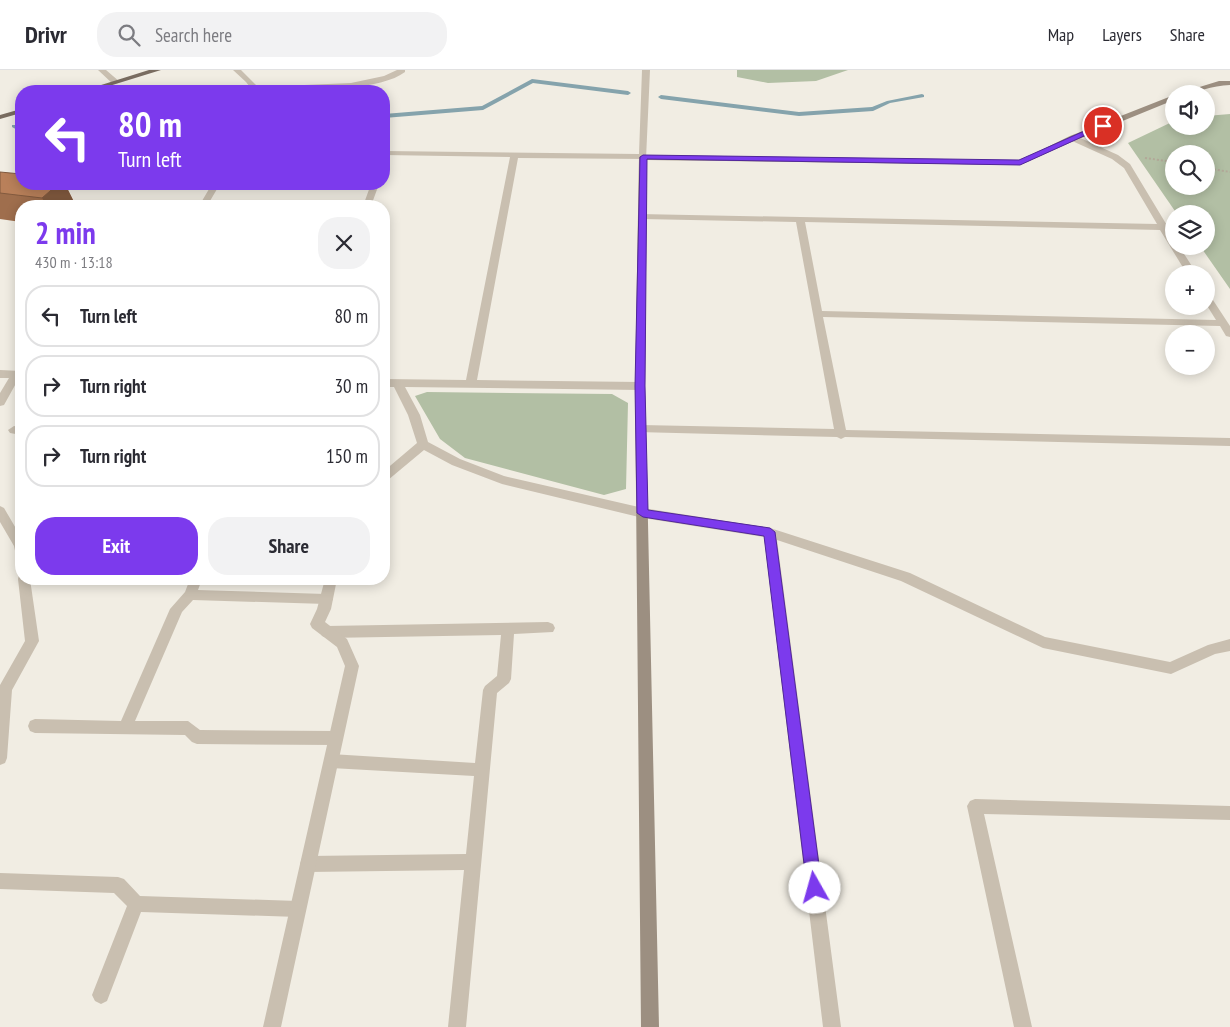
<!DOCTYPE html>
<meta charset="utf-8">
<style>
:root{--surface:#fff;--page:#f2f2f3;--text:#2b2b33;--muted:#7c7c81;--line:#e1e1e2;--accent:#7c3aed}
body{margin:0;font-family:"PT Sans Narrow",sans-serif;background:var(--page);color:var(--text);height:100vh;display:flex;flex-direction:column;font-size:19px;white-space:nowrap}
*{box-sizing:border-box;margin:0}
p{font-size:16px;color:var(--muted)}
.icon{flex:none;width:28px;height:28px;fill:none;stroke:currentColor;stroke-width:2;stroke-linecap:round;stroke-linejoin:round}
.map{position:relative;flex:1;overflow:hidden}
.drawer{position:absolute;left:15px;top:130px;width:375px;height:385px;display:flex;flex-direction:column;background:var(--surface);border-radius:20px;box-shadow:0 2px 12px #0003}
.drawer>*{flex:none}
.hud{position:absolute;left:15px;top:15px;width:375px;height:105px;border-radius:20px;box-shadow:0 2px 12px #0003;background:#7c3aed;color:#fff;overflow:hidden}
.fabs{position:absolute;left:1165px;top:15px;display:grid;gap:10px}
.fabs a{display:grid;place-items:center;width:50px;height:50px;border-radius:50%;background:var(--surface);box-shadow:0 2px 12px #0003;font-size:25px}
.pin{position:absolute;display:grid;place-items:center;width:42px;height:42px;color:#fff;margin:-21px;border:2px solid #fff;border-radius:50%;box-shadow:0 1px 5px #0007}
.me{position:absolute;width:55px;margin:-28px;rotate:353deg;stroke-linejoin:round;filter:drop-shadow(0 0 4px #0008)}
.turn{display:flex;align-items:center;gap:18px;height:105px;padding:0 20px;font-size:22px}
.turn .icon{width:65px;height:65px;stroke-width:2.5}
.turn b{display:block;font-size:35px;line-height:42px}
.round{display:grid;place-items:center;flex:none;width:52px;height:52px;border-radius:20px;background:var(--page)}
.summary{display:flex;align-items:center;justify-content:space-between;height:85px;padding:0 20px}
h1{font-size:30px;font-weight:800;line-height:38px;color:var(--accent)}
.action{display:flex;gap:10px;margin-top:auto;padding:10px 20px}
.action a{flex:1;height:58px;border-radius:20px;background:var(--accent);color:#fff;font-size:20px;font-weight:800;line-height:58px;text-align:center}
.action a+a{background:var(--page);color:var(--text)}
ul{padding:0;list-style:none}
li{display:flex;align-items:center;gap:15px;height:62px;margin:0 10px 8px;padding:0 10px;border:2px solid var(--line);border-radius:20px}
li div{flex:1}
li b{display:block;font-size:19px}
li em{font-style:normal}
header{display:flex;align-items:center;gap:30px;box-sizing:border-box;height:70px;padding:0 25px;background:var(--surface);border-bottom:1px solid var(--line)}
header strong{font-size:24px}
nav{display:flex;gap:28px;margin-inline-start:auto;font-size:18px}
.search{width:350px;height:45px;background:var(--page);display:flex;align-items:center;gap:12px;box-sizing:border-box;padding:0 18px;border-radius:20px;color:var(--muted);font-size:19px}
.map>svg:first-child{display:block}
.green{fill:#b2bfa4;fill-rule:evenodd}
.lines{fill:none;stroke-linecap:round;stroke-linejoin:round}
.stream{fill:#85a3ac;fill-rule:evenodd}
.path{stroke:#b2a898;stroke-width:2;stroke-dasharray:2 2;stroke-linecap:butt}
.lane{fill:#c9bfb0;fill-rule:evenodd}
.street{fill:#c9bfb0;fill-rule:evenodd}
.secondary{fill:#9c8f81;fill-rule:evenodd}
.primary{fill:#796c60;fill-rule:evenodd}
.wall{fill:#9f6e4d}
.shaded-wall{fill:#825a3f}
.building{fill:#b9805a;stroke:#825a3f}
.route{fill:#7c3aed;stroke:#51269a}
</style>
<header>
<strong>Drivr</strong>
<div class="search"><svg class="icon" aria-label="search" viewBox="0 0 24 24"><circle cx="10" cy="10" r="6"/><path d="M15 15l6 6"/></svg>Search here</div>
<nav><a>Map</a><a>Layers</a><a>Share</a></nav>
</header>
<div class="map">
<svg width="1230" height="957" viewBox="0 0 1230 957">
<rect width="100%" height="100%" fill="#f1ede3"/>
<path class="green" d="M737,0H848L816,11L768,13L737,7Z
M1230,44V219L1200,176H1206V144H1177L1128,73L1174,51V56H1206V46ZM1174,84H1206V116H1174Z
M427,322L612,324L628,333L626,419L604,425L465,388L440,369L415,326Z"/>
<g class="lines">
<path class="stream" d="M532,9L628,21L631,23L628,25L533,13L483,40L384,48V44L482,36Z
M922,24L924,25V27L890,33L873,41L799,46L661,29L658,27L661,25L799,42L872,37L887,31Z
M12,55H16L21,58V62L12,57Z"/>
<path class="path" d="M1145,88L1174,92
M1206,98L1230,102"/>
<path class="lane" d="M14,356L21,357V365L10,363L8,360Z
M190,509H202L198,520L326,524L331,525L333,529L331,533L326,534L193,530L182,542L135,651H188L200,660L336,661L341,663L343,668L341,673L336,675L197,674L192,672L185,665L35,663L30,661L28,656L30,651L35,649L121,651L170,539L185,522Z
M548,552L553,554L555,558L553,562L514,564L511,609L509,613L497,623L466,957H448L464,800L308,802L302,800L300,794L302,788L308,786L466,784L474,706L331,698L326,696L324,691L326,686L331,684L475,693L483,620L485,616L497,606L501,565L327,568L322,566L320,562L322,558L327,556Z
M0,803L118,807L124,809L140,826L298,831L304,833L306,839L304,845L298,847L141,842L107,931L101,934L95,931L92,925L127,836L114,823L0,819Z"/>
<path class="street" d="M98,0H106L120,12L113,14Z
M233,0H241L258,17L351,13L384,6L397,0H405V2C378,23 288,21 253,21L246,12Z
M642,0H650L646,89L518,88L477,310L640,312L645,316L640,320L405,317L420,345L428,372L460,389L504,406L643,438L770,458L910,503L1045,567L1170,592L1208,575L1230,569V581L1215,584L1171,604L1043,578L901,511L777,470L841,957H823L764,467L643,448L502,414L452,395L424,380L388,410L384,411V401L417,373L408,345L394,317H384V309L466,310L510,87L384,85V81L639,84Z
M1070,66H1076L1118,85L1130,94L1174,167V176H1179L1197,204H1187L1160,160L805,152L822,241L1216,250L1206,234V223L1209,224L1230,256V267L1226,266L1220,256L823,247L846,360L1230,368V376L845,367L841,369L837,367L637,362L635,359L637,356L641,355L834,359L796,152L642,149L639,148V144L1157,154L1124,98L1112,89L1070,70Z
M212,114H220L207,136H199Z
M371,114H379L371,136H363Z
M0,300L21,301V307L19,308L4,335L0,336V323L9,308H0Z
M0,436L4,438L21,467V491L17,490L14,476L0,452Z
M19,505H21V509H30L39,571L12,620L7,688L5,693L0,695V615L25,571L18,509Z
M325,509H337L331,539L325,552L347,569L359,596L281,957H263L345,596L337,577L312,558L310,554L317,539Z
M975,729L1230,736V750L984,744L1032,957H1014L967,736L970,731Z"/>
<path class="secondary" d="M1219,11H1230V15C1212,15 1196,24 1177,24Z
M1174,25V30L1076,70L1020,95L647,90L645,316L659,957H641L635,316L639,87L643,85L1019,91L1070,66Z"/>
<path class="primary" d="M149,0H161L93,21H82Z
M21,39V43L0,49V45Z"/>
</g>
<path class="wall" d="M0,102L21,114H65L76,136H21V152L0,149Z"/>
<path class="shaded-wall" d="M58,114H65L76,136H47L42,128Z"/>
<path class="building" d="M0,102L21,104V114H58L42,128L0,123Z"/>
<path class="route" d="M1100,54L1106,56L1020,95L647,89L645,316L648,440L770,458L775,462L822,818L820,824L815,826L810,824L807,818L764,466L643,447L637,443L635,316L640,87L643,85L1019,90Z"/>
</svg>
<div class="fabs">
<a><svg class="icon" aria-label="sound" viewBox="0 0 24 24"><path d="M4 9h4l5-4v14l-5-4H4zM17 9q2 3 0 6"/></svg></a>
<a><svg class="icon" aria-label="search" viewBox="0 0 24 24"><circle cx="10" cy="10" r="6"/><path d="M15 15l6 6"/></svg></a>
<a><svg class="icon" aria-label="layers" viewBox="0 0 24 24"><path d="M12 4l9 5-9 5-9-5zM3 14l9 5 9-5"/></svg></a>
<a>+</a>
<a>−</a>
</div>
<div class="pin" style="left:1103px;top:56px;background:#d93025"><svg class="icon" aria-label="arrive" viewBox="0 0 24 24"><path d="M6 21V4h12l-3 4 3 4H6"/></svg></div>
<svg class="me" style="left:815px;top:818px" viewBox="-20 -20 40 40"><circle r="19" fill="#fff"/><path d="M0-13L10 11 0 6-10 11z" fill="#7c3aed"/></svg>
<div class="hud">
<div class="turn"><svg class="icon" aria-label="left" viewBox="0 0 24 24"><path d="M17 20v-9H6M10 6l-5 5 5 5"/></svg><div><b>80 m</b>Turn left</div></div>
</div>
<section class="drawer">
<div class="summary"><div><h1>2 min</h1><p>430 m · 13:18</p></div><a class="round"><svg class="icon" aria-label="close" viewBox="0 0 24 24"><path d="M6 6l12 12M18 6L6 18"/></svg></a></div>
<ul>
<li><svg class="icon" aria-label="left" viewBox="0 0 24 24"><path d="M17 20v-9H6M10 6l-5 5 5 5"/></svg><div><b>Turn left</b></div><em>80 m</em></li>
<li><svg class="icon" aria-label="right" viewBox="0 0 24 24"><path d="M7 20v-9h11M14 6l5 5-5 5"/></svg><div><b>Turn right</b></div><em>30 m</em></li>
<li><svg class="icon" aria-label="right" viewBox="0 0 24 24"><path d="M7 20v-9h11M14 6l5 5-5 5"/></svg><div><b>Turn right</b></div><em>150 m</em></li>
</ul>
<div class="action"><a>Exit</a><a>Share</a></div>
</section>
</div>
